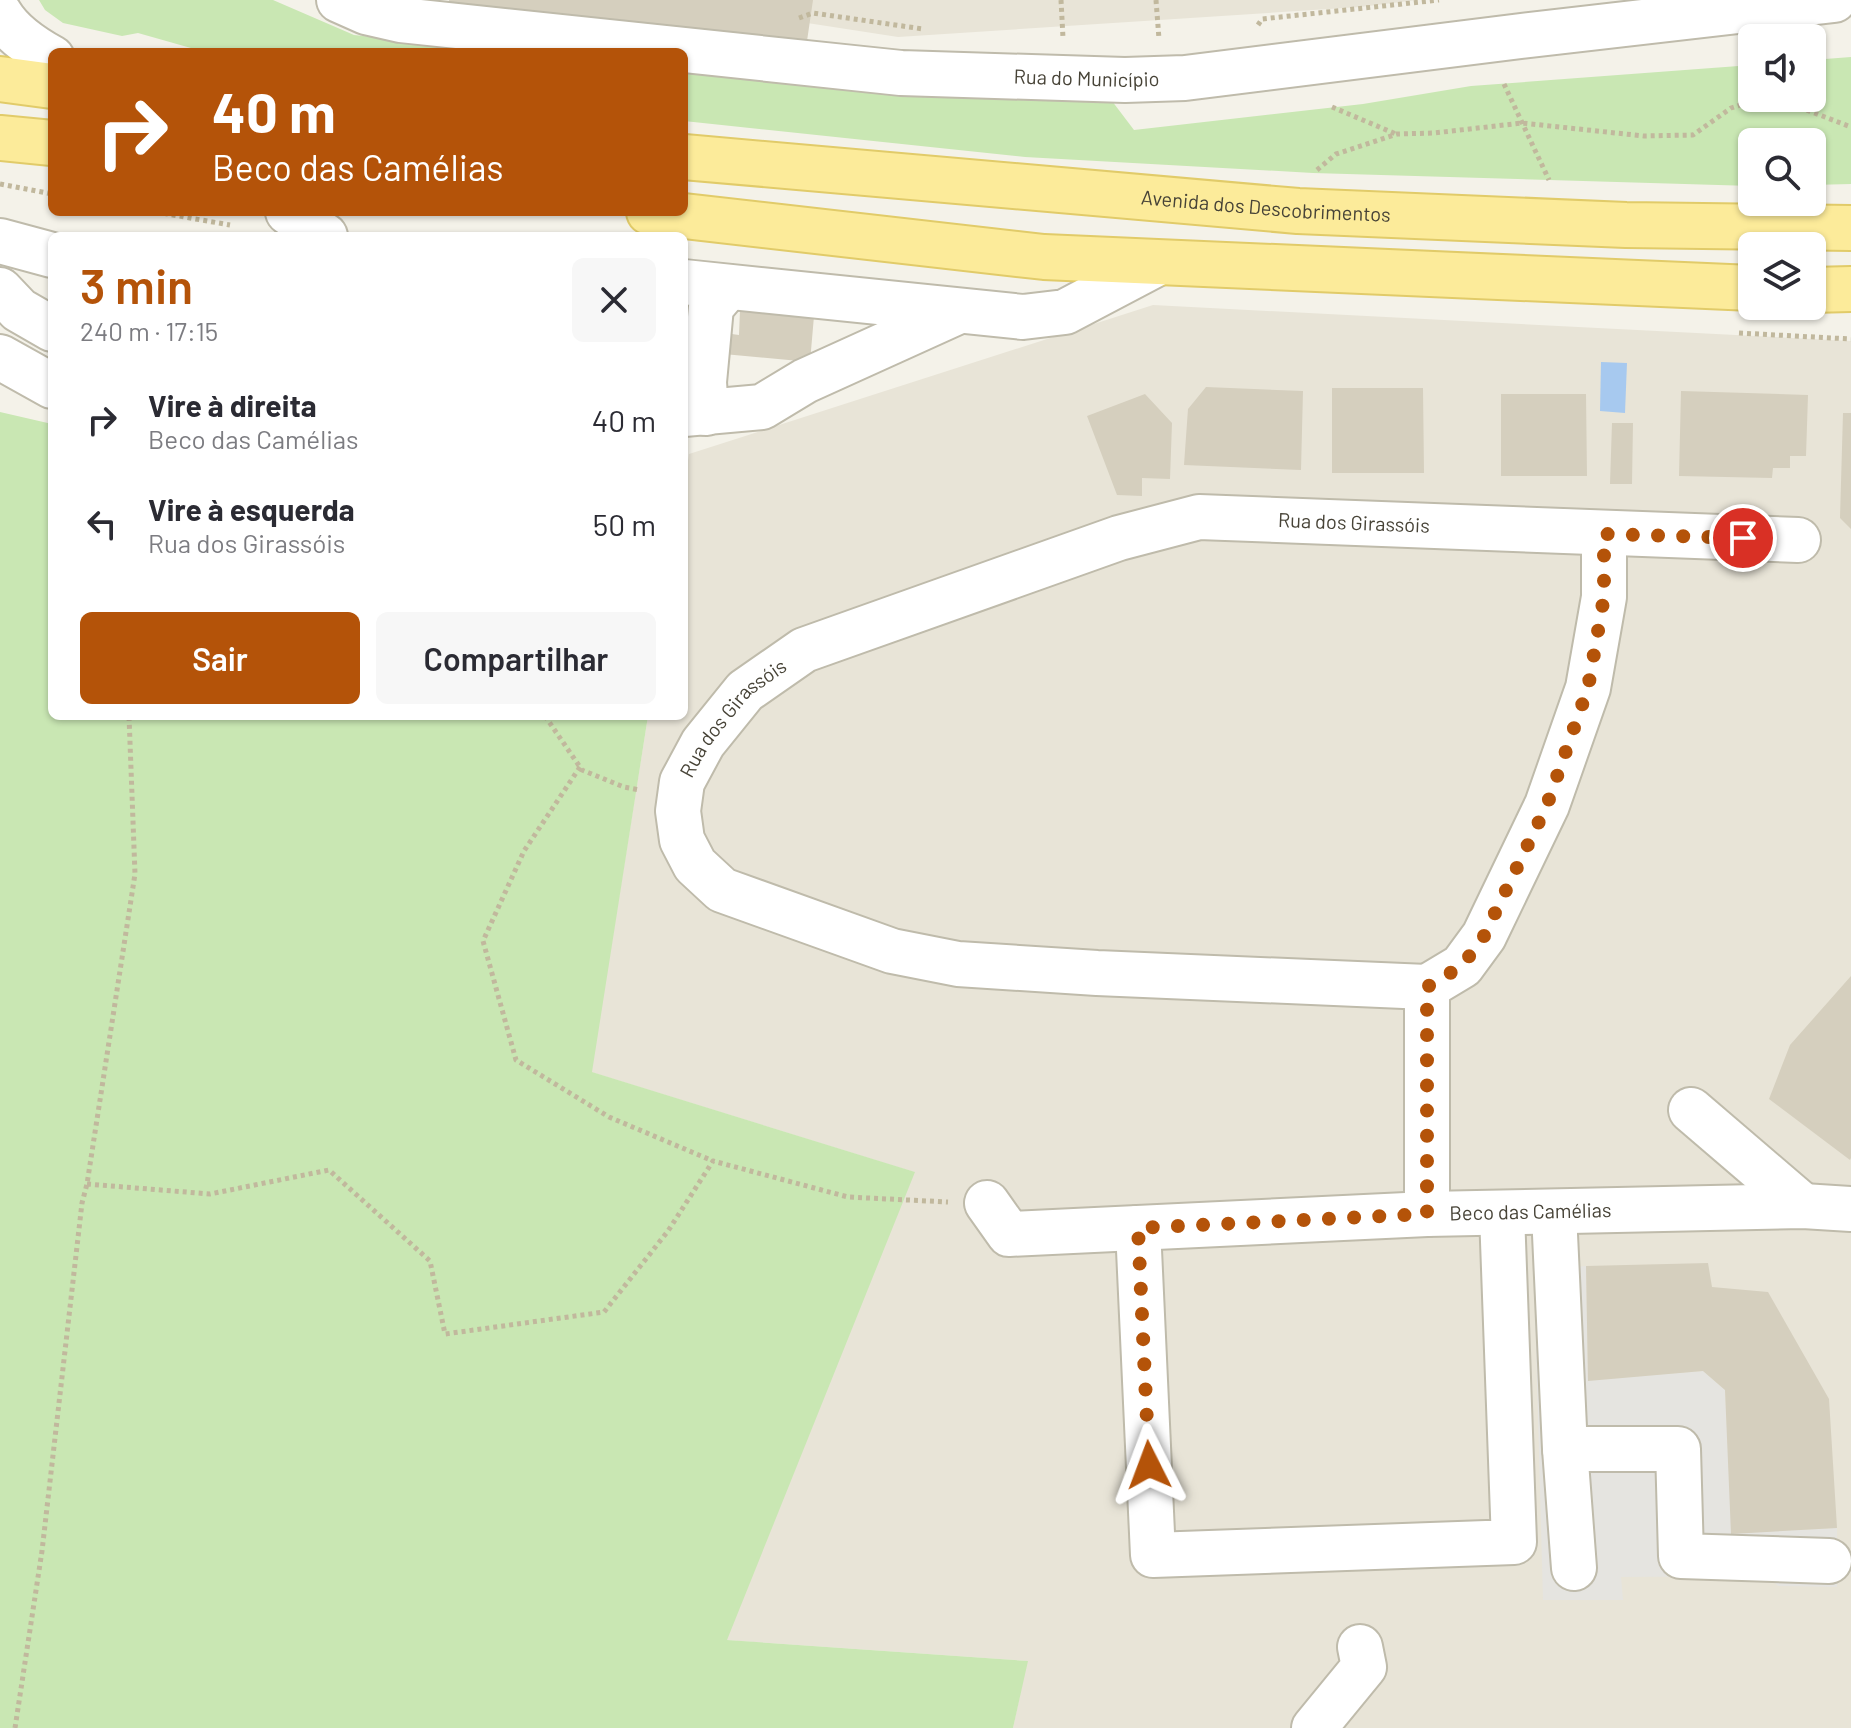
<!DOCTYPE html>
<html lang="pt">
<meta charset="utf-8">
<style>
:root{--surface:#fff;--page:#f7f7f7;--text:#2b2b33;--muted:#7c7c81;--accent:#b45309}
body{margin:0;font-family:Barlow,sans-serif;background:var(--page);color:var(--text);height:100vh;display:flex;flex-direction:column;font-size:30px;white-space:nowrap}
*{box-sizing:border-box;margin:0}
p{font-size:26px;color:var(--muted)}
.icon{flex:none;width:44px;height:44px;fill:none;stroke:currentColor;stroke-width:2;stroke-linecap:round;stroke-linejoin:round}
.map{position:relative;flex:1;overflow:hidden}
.panel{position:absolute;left:48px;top:232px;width:640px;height:488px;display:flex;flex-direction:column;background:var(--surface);border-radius:12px;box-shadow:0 2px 6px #0004}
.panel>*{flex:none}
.hud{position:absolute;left:48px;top:48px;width:640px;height:168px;border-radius:12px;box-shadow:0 2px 6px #0004;background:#b45309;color:#fff;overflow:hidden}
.controls{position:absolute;left:1738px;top:24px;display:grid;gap:16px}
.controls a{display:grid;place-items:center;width:88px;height:88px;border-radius:12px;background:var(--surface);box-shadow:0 2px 6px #0004;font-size:40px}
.pin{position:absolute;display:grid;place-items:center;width:68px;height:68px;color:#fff;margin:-34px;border:4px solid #fff;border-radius:50%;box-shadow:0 2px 8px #0007}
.me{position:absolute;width:88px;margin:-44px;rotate:357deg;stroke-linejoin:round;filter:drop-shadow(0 0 6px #0008)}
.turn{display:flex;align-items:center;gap:28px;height:168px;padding:0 32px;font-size:36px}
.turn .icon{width:104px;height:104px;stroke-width:2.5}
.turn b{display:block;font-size:56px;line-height:68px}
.round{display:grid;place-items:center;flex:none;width:84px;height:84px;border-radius:12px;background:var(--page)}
.headline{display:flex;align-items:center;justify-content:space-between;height:136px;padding:0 32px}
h1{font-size:48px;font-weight:600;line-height:60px;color:var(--accent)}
.primary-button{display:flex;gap:16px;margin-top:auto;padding:16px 32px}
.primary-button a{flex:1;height:92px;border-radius:12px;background:var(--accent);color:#fff;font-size:32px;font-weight:600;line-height:92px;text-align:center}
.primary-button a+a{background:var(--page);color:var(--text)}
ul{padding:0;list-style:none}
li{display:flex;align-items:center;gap:24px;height:104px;padding:0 32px}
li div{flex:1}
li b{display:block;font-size:30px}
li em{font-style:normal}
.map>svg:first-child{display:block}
.residential{fill:#e8e4d7}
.green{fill:#c9e7b3}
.parking{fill:#e5e4e0}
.water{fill:#a7c9ef}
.building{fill:#d5cfbe}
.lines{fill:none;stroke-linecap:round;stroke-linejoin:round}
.minor-casing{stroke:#bfbbab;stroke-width:48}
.major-casing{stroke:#e1cb69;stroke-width:48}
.path{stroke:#c1b89d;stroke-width:5;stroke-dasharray:4 4;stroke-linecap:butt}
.minor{stroke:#fff;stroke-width:44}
.major{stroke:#fceb9a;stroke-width:44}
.route{stroke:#b45309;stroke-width:14;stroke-dasharray:0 25.2}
.labels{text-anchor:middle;stroke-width:6;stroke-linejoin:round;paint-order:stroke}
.street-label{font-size:20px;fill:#474337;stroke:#fff}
</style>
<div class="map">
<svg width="1851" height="1728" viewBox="0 0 1851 1728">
<rect width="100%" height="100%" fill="#f4f2e9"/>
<path class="residential" d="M659,0H1417L1360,7L898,37Z
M1153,305L1851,341V1728H1013L1027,1661L726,1640L914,1172L591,1072L648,716H684V488L689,454Z"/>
<path class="green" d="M39,0H273L354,35L514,52H205L138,33L122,36L63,23L45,10Z
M1851,57V184L1812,185V142H1752V186L1313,173L1025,157L684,121V71L938,97L1112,101L1134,130L1363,104L1471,86L1752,65V98H1812V60Z
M0,412L52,424V716H648L592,1072L915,1172L727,1640L1028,1661L1013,1728H0Z"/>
<path class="parking" d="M1586,1266L1588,1380L1703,1371L1725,1390L1732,1533L1837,1528V1587L1778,1586L1768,1576L1621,1577L1623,1600H1543L1534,1271Z"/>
<path class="water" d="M1601,362L1627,363L1625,413L1600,411Z"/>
<path class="building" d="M449,0H813L807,41L449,2Z
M684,286L701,288L696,329L739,335L740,310L814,316L810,362L691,351L684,395Z
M1206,387L1303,391L1301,470L1184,465L1188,409Z
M1332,388H1423L1424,473H1332Z
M1681,391L1808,395L1806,456H1790V468H1773L1772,478L1679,476Z
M1145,394L1172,423L1170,479L1142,478V496L1117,495L1087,416Z
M1501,394H1586L1587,476H1501Z
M1843,413H1851V529L1840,518Z
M1612,423H1633L1632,484H1610Z
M1851,976V1158L1850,1160L1769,1099L1790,1045Z
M1708,1263L1712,1287L1768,1292L1829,1399L1837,1528L1731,1534L1725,1390L1703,1371L1588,1381L1586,1266Z"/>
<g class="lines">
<g class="minor-casing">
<g id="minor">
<path id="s1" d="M339,0L366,12L401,20L901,73L1125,80L1185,78L1521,36L1834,0"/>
<path d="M0,14C12,34 32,47 52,58"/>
<path d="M288,212L325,236"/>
<path d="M0,241L52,255"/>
<path d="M684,282L1023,317L1065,312L1158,263"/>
<path d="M0,290L19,310L52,329"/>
<path d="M0,357L52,386"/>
<path d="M706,413L704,382L711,307L728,287"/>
<path d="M684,414L762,407L805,381L955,313"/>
<path id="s2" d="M1427,987L1097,973L958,964L892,951L722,890L695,865L682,840L678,811L682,782L703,743L745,691L804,650L1119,538L1199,517L1798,540"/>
<path d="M1691,1110L1803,1206"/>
<path id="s3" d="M987,1203L1009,1234L1427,1214L1803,1206L1851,1209"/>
<path d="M1554,1213L1565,1449L1574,1568"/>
<path d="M1427,1214V987L1462,966L1484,936L1547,805L1588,688L1604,597V534"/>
<path d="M1138,1228L1153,1555L1514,1542L1502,1214"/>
<path d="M1565,1449H1678L1681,1556L1829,1561"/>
<path d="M1314,1728L1364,1667L1360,1647"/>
</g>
</g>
<g class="major-casing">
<g id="major">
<path d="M0,79L52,86"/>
<path d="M0,138L52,143"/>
<path id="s4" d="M684,157L1298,211L1626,225L1851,228"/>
<path d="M649,212L1044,257L1752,288"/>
<path d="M1812,290L1851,289"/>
</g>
</g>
<path class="path" d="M1061,0L1063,38
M1156,0L1159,39
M799,18L813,13L923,29
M1258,25L1262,19L1439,0
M1504,84L1549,180
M1332,107L1396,134
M1317,170L1336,154L1397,134L1434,133L1522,123L1644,136L1693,135L1731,108L1752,101L1778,99L1851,127
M0,184L52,194
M156,212L230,225
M1739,333L1851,339
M545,716L582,770L624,787L640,790
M580,767L524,851L483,941L516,1060L609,1117L713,1161
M87,1184L210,1194L329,1170L430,1261L445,1334L604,1312L668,1231L713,1161L848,1197L948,1202
M15,1728L42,1551L82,1203L87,1184L135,874L129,716"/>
<use href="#minor" class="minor"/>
<use href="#major" class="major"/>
</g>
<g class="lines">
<path class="route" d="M1149,1465L1138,1228L1427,1214V987L1462,966L1484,936L1547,805L1588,688L1604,597V534L1743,538"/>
</g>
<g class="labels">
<g class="street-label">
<text dy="7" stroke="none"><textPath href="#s1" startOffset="754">Rua do Município</textPath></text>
<text dy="7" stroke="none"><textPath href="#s4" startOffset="584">Avenida dos Descobrimentos</textPath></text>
<text dy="7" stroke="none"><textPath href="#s2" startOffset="1596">Rua dos Girassóis</textPath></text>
<text dy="7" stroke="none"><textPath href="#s2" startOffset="924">Rua dos Girassóis</textPath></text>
<text dy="7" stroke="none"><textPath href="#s3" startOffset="560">Beco das Camélias</textPath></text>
</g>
</g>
</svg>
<div class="controls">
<a><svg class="icon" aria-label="sound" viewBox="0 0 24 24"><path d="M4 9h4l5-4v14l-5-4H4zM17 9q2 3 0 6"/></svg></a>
<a><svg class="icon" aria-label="search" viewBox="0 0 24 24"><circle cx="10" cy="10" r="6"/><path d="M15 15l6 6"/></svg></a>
<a><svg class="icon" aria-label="layers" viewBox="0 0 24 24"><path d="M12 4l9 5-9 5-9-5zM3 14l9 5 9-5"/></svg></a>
</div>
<div class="pin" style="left:1743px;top:538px;background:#d93025"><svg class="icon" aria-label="arrive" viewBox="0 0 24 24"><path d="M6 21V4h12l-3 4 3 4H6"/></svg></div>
<svg class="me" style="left:1149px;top:1465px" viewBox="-20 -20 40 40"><path d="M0-17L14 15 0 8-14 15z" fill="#b45309" stroke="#fff" stroke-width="4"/></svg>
<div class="hud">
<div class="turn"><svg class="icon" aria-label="right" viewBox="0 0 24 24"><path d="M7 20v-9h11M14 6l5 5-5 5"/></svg><div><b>40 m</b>Beco das Camélias</div></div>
</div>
<section class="panel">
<div class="headline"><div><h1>3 min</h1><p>240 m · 17:15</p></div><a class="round"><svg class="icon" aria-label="close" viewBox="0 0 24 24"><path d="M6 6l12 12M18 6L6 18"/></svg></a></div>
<ul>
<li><svg class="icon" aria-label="right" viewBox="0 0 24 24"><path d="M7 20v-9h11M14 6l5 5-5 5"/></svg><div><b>Vire à direita</b><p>Beco das Camélias</p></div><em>40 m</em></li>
<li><svg class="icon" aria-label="left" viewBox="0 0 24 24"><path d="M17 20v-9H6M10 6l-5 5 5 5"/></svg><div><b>Vire à esquerda</b><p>Rua dos Girassóis</p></div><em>50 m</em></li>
</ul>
<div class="primary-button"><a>Sair</a><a>Compartilhar</a></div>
</section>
</div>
